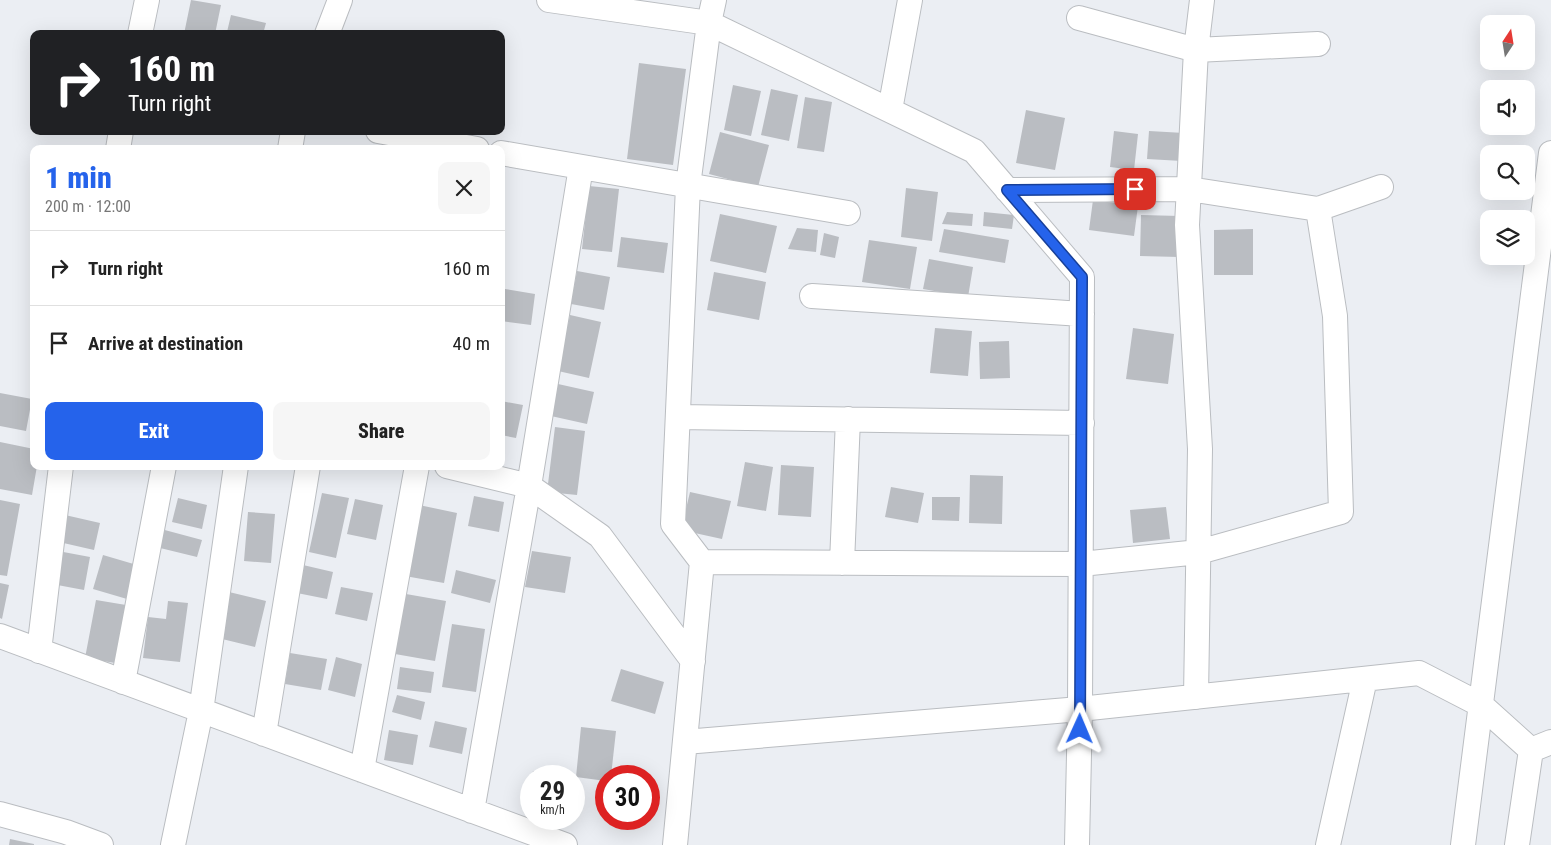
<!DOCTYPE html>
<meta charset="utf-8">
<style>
:root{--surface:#fff;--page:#f6f6f6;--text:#222;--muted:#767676;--line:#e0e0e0;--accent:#2563eb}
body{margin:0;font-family:"Roboto Condensed",sans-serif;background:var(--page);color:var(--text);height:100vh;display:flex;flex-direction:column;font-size:19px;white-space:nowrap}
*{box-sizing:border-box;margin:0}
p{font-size:16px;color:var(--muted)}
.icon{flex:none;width:28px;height:28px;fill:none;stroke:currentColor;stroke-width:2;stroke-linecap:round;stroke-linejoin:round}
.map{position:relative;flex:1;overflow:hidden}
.details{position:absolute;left:30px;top:145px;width:475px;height:325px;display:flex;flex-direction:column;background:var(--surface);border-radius:10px;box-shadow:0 5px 20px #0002}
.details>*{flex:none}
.banner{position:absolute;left:30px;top:30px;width:475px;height:105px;border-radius:10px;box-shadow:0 5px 20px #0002;background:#202124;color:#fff;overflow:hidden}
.needle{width:32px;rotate:12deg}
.fabs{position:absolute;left:1480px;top:15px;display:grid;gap:10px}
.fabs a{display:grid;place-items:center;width:55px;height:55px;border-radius:10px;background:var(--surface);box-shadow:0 5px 20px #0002;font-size:25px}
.speed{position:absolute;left:520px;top:765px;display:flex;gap:10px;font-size:25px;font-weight:700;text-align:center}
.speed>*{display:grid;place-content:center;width:65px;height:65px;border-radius:50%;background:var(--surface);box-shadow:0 5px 20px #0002;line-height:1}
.speed small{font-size:12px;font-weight:400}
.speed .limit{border:8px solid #d22;background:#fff;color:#111}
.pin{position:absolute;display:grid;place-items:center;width:42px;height:42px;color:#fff;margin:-21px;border-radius:10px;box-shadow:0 2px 8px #0006}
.me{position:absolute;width:55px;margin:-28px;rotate:1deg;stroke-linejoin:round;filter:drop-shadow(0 0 4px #0008)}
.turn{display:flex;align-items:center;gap:18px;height:105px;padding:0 15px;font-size:22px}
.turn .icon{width:65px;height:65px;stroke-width:2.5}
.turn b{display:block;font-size:35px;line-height:42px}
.round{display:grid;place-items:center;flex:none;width:52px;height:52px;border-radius:10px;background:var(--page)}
.headline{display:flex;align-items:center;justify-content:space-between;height:85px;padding:0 15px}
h1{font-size:30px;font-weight:800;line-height:38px;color:var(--accent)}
.primary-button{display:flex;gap:10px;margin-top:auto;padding:10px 15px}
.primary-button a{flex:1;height:58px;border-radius:10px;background:var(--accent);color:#fff;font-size:20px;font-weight:800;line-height:58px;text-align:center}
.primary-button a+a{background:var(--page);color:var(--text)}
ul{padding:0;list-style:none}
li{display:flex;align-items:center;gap:15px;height:75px;padding:0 15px;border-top:1px solid var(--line)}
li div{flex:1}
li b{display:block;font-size:19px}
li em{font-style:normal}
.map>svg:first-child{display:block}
.building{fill:#babdc2}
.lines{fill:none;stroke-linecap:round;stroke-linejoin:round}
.street-casing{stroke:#babdc1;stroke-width:26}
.street{stroke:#fff;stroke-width:24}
.route-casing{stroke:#184099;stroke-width:12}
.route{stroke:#2563eb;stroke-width:9}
</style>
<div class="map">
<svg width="1551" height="845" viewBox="0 0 1551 845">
<rect width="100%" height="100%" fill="#ebeef3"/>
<path class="building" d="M191,0L221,5L215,34H184Z
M231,15L266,23L263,34H235L227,32Z
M639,63L686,69L673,165L627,159Z
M733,85L761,91L751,136L724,130Z
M771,89L798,95L789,141L761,135Z
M805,97L832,102L824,152L797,148Z
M1026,110L1065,118L1055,170L1016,163Z
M1114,131L1138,134L1134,170L1110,167Z
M1149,131L1184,133L1182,161L1147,159Z
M720,132L769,145L758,187L709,174Z
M589,186L619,189L612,252L582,249Z
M906,188L938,192L932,241L901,237Z
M1093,200L1138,206L1134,236L1089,230Z
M947,212L973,214L972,226L942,224Z
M984,212L1014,215L1012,229L983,226Z
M720,214L777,226L766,273L710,261Z
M1141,215L1180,216L1179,257L1140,256Z
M797,228L818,230L816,252L788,249Z
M944,229L1009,240L1005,263L939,252Z
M1253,229V275H1214V230Z
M824,233L839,237L835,258L820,255Z
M621,237L668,243L664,273L617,267Z
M869,240L917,247L910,289L862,282Z
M929,259L973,267L968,297L923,289Z
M577,271L610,277L604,310L571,304Z
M714,272L766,282L759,320L707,310Z
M505,289L535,294L531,325L501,321Z
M570,315L601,322L589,378L558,371Z
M935,328L972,331L968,376L930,373Z
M1133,328L1174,334L1168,384L1126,379Z
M1009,341L1010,378L980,379L979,342Z
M558,384L594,392L587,424L551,416Z
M0,393L32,399L26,431L0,426Z
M501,401L523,405L516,438L501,435Z
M555,427L585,431L577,495L547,492Z
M0,442L34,449V466H37L32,495L0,489Z
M745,462L773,467L766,511L737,506Z
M781,465L814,467L811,517L778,515Z
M970,475L1003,476L1002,524L969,523Z
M891,487L924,493L918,523L885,517Z
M690,492L731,501L722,539L681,530Z
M322,493L349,498L336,558L309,552Z
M474,496L504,502L499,532L468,526Z
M932,497H960L959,521L932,520Z
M178,498L207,505L202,529L172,522Z
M355,499L383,505L376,540L347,534Z
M0,500L20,504L7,576L0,575Z
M419,505L457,513L444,583L405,576Z
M1166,507L1170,539L1133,543L1130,510Z
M248,512L275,514L271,563L244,561Z
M65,515L100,523L94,550L59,542Z
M161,529L202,540L197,557L156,547Z
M58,551L90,557L84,590L52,584Z
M532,551L571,557L565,593L525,587Z
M103,555L137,565L127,599L93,589Z
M303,565L333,572L327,599L297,593Z
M456,570L496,580L490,603L451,593Z
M0,583L9,585L2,619L0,618Z
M341,587L373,593L367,621L335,614Z
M229,592L266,601L255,647L218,638Z
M406,594L446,601L435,661L395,654Z
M96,600L126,605L115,663L85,658Z
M168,601L188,603L180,662L143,658L148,617L166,619Z
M452,624L485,629L476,692L442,687Z
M290,653L327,659L321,690L285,684Z
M336,657L362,664L355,697L328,690Z
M400,667L434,672L431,693L397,689Z
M621,669L664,682L655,714L611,701Z
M397,695L425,702L421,720L392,712Z
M435,721L467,728L462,754L429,747Z
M581,727L616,731L611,776H606V781L576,777Z
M389,730L418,735L413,765L384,760Z
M533,771L557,775V776H532Z
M530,784L531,785V807L526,806Z
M10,839L34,844V845H9Z"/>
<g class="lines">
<g class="street-casing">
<path id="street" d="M549,0L709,23L974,151L1082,277L1080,709L1077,845
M1079,18L1196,50L1318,44
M140,34L147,0
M327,34L340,0
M890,110L910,0
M378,131L477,149
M118,149L121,131
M290,149L293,131
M501,153L848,213
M1007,190L1189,189L1318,209L1381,187
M812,296L1082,314
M678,417L1082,423
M447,466L529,486L600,536L693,661
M702,562L1081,564L1199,552L1341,512L1335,316L1318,209
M842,563L848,419
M0,636L565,845
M39,651L61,466
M123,682L164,466
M1196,697L1200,449L1187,225L1196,50L1202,0
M264,734L308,466
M685,742L1080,709L1419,673L1481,705L1531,750
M1531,750L1551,742
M362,770L417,466
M472,811L529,486L581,167
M0,814L66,832L101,845
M173,845L201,711L236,466
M675,845L702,562L673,524L688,186L709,23L714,0
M1328,845L1365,679
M1463,845L1551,153
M1517,845L1531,750"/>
</g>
<use href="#street" class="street"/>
</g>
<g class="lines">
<g class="route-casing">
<path id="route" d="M1080,729L1082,277L1007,190L1135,189"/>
</g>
<use href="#route" class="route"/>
</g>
</svg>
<div class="fabs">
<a><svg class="needle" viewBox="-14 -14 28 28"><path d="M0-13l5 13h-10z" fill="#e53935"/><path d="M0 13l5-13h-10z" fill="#767676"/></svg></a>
<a><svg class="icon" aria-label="sound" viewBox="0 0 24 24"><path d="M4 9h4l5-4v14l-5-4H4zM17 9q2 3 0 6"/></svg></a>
<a><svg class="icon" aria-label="search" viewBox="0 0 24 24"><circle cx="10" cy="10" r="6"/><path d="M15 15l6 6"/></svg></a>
<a><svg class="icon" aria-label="layers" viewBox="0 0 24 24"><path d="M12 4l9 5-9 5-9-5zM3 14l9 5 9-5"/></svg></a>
</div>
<div class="speed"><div>29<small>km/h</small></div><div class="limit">30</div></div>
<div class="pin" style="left:1135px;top:189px;background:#d93025"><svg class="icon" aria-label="arrive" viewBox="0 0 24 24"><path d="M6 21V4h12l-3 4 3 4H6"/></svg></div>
<svg class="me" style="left:1080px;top:729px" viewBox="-20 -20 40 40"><path d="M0-17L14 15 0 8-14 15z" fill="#2563eb" stroke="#fff" stroke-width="4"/></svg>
<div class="banner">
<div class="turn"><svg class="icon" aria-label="right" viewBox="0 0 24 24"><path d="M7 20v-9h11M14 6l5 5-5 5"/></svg><div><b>160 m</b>Turn right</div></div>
</div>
<section class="details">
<div class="headline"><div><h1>1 min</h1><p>200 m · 12:00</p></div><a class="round"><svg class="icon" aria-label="close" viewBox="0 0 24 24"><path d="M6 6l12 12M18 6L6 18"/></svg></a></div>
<ul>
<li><svg class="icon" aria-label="right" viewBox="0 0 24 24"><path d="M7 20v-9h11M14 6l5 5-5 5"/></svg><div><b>Turn right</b></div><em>160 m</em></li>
<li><svg class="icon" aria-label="arrive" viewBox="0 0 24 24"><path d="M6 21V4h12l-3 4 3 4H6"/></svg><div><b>Arrive at destination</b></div><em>40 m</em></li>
</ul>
<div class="primary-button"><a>Exit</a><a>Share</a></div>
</section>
</div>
